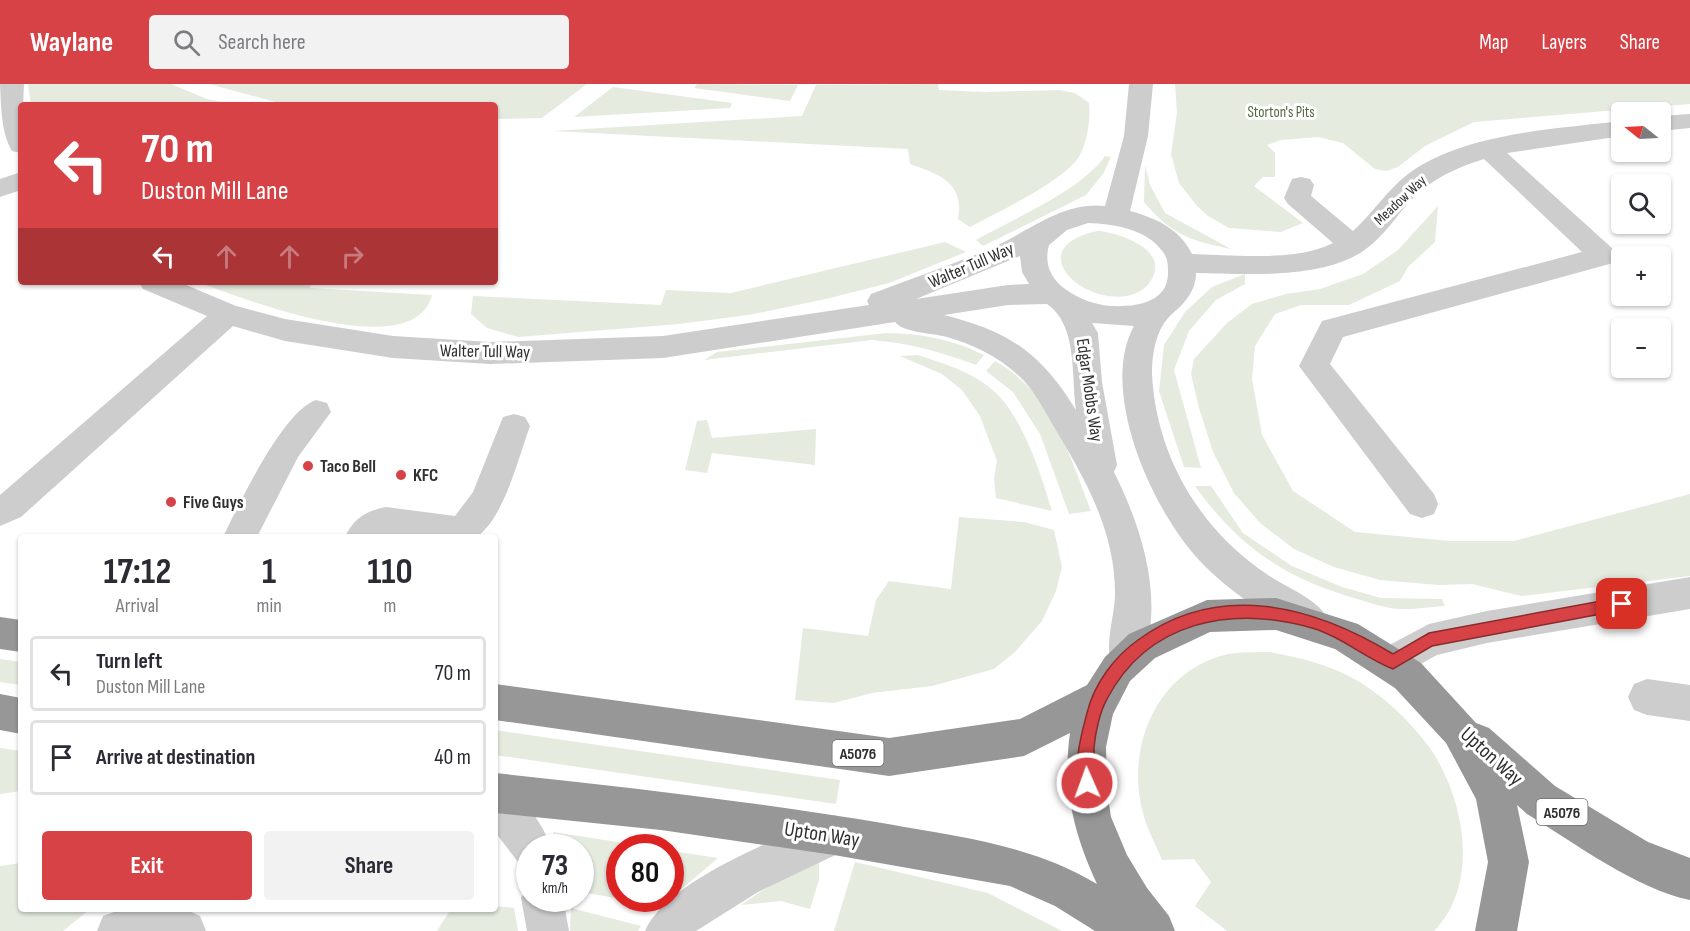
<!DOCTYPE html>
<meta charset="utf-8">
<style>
:root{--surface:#fff;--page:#f2f2f3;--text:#2b2b33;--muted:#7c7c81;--line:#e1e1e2;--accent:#d64245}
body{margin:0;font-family:"Sofia Sans Condensed",sans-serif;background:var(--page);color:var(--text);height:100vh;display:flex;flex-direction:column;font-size:22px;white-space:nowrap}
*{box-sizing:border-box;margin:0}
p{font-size:20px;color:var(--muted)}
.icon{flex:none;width:33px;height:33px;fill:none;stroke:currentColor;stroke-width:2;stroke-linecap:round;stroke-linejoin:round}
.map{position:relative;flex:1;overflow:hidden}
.drawer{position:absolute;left:18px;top:450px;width:480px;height:378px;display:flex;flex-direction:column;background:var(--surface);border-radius:6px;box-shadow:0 2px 4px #0004}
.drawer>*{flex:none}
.hud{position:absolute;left:18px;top:18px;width:480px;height:183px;border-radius:6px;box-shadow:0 2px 4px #0004;background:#d64245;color:#fff;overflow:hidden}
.needle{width:39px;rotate:288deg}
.fabs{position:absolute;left:1611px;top:18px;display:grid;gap:12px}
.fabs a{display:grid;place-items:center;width:60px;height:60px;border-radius:6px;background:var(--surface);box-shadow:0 2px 4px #0004;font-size:30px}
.speed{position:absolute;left:516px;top:750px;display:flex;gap:12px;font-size:30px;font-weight:700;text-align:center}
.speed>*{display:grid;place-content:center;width:78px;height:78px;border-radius:50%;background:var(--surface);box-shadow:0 2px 4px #0004;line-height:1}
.speed small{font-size:15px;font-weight:400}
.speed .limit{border:9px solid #d22;background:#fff;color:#111}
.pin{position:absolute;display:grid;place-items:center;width:51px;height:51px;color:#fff;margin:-26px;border-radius:12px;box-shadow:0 3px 9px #0006}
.me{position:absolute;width:66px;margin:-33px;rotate:358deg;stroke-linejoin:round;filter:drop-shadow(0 0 4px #0008)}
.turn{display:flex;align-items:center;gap:21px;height:126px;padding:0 24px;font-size:27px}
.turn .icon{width:78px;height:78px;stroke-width:2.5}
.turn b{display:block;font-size:42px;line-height:51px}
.lanes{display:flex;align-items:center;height:57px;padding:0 24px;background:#0003;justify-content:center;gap:30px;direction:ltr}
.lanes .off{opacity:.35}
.eta{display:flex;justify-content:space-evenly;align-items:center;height:102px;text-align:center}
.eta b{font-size:36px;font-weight:700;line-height:42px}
.action{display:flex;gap:12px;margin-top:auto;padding:12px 24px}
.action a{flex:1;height:69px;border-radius:6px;background:var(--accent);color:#fff;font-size:24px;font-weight:700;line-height:69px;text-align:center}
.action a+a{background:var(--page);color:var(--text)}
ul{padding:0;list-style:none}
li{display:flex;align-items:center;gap:18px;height:75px;margin:0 12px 9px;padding:0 12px;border:3px solid var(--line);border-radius:6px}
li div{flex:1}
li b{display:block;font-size:22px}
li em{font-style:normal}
header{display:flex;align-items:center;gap:36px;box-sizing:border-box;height:84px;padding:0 30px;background:var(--accent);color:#fff}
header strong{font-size:28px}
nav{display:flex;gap:33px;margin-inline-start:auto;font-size:21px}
.search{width:420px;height:54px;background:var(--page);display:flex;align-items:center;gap:15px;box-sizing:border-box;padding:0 21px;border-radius:6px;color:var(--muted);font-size:22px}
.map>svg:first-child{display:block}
.green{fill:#e5ebdf}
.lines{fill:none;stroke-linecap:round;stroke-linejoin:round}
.minor{fill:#cdcdcd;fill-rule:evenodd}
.highway{fill:#979797;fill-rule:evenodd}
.route{fill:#d64245;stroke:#8b2b2d;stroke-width:1.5}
.poi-dot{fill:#d64245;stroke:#fff;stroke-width:2}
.labels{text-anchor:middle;stroke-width:6;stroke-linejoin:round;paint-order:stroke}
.far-park-label{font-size:15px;fill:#516841;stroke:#fff}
.far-street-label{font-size:15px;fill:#303030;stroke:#fff}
.shield{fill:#fff;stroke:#6e6e6e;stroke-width:1.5}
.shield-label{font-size:16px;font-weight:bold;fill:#303030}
.street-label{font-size:18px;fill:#303030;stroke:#fff}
.poi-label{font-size:18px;font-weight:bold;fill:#303030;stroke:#fff;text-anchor:start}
.near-street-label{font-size:21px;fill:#303030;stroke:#fff}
</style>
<header>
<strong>Waylane</strong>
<div class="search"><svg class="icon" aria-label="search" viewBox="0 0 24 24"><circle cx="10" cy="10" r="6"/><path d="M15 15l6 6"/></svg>Search here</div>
<nav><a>Map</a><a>Layers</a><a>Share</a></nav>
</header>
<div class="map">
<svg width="1690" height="847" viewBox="0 0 1690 847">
<rect width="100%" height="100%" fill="#fff"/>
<path class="green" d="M28,0H171L207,15L234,21H31Z
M209,0H587L542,34L495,35V21H287Z
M697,0L798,1L790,17L694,4Z
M938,0L939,6L984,8L1059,6L1075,9L1089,19C1091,35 1087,63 1076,77C1054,102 1001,126 970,143L958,135C965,99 939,90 910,80L908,65L552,47L802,32L816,1Z
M1175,0H1690V20L1474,38L1425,62L1398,83L1386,87L1375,85L1343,59L1318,53L1281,56L1267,61L1275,69V93H1263L1254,102L1303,139L1281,148L1229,144L1208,132L1197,122L1179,99L1171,70L1177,29Z
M613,3L732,19L730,24L574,33Z
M1105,72L1111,73L1103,90L1086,111L983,162L976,156C1013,135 1082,106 1105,72Z
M1145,81L1150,101L1165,129L1231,165C1190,157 1171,150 1144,118Z
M1438,122L1435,158L1408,183L1400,197L1349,221H1301L1275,230L1255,262L1252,295L1262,351L1293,407L1355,448L1450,457H1514L1690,410V492L1521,512L1472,500L1439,501L1380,496L1334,483L1294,465L1260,439L1234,409L1213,368L1199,324L1191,290L1194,275L1227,239L1252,220L1286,210L1320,205L1363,190L1398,166Z
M1098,147C1120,149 1172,166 1150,198C1131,225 1080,211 1065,187C1050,163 1079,150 1098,147Z
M945,158L966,168L889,199L826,215L748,231L679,240L518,253L487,244L471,230L473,212L661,221L666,206L731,209Z
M1245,190V200L1216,216L1189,247L1174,286L1201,384L1184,383L1159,307L1164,261L1185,228L1212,203Z
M198,198L311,200L310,204L432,211C414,282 241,214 198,198Z
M887,249C923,250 952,255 984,271L976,281C941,268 909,259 872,256L704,276L717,268Z
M918,271C945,280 976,289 997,310C1023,335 1042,393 1052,427L996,414L994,394L997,377L980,332L962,306L942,290L900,272Z
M995,277C1052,309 1069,369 1091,427L1069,430L1040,350L1013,308L986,287Z
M707,336L712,354L816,345L815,381L712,369L707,389L685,386L697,337Z
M1195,402H1211L1243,449L1292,482L1342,503L1381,514L1442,515L1445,522C1428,523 1407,527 1390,524C1378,522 1365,517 1354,514C1283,493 1238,462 1195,402Z
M959,433L1024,438L1054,446L1062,483L1056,507L1042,537L1015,568L994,585L932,602L872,609L834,619L795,616L803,544L868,552L876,516L889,497L951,505Z
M1270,568C1300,574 1329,580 1356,596C1384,612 1411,638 1430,664C1464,714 1481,799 1434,847H1227L1195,822L1211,798L1194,775L1162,776C1156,761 1147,745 1143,729C1125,663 1157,586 1228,570C1241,568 1256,568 1270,568Z
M0,575L21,578V601L0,598Z
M495,646L840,696L836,720L495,671Z
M0,664L21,667V707L0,710Z
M553,748L650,763L620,764V814L670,815L661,822L581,808L580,764L553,763Z
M670,767H671L718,774L671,814Z
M819,778V796L810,825L781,817L741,821L781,794Z
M855,778L988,809L1062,847H834Z
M21,779V825H90L63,847H0V782Z
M495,822L514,824L518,847H437L451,825H495Z
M571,824L641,842L638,847H570Z"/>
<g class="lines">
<path class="minor" d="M0,0H24L21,69L12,67C1,49 1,20 0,0Z
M1129,0H1153L1148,52L1130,127C1156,134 1180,145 1192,170C1232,171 1297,178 1333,159L1288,120L1284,114L1292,95L1301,93L1310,95L1314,101L1311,112L1353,147C1373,129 1387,106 1408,90C1463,49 1555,45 1622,37V52L1507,69L1613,165L1617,172L1613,179L1343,253L1330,280L1434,410L1438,420L1434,430L1422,434L1410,430L1299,282L1322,237L1582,168L1484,75C1458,83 1431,95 1412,115C1397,131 1385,151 1366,165C1324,196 1245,190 1196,189C1196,207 1184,220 1172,230C1156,244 1152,270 1152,290C1156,372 1200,446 1268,491C1288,505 1319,515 1329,537L1324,548L1311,553C1274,539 1226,505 1199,476C1153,427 1098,307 1134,242L1092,239L1098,249L1102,298L1117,381L1114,388C1143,446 1167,522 1139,585L1126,590L1113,585C1103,563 1115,533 1115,509C1115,449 1087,398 1057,348C1047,331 1038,313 1025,298C1005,276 975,261 947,253C933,249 904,249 895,238L663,274L490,280L393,274L285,257L233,242L21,433L0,442V411L207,232L143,205L139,198H179L236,222L285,235L393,252L490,258L663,252L869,221L867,217L871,210C910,195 949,182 987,166C1026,150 1061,117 1105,122L1124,52ZM1088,139C1114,140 1147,145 1163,168C1168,175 1168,181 1168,189C1168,219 1135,223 1112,222C1095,221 1079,215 1065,205C1050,194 1044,179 1049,161L1067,146ZM1020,172L1022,188L1029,200L1008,201L916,215ZM1047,220C1078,241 1071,292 1076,326C1040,268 1010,248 944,231L1008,221Z
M1690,30V44L1660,47V32Z
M21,88V106L0,113V95Z
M316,316L327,319L331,328L298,373L257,453H223C239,420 283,327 316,316Z
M514,330L525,333L530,342C518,374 505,432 477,453H345C354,434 366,427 386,423L455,432L473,408L503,333Z
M1690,493V525L1487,559L1437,571L1393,595L1380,590L1375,578L1380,566L1429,540L1487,527Z
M1647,595L1690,601V637L1647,631L1634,626L1628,613L1634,600Z
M495,695C520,705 542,739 552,764H530V783L518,778L495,748Z
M834,731L848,737L854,751L848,765L758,808L696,847H645C666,796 783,752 834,731Z
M530,798V814H563L569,847H527L521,814Z
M122,825H185L200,832L206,847H97L103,832Z"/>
<path class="highway" d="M1276,514L1358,540L1421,579L1476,639L1489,644L1555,702L1648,758L1690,774V816C1638,806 1573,758 1527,730L1517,721L1529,778L1517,847H1475L1488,778L1476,715L1446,659L1395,604L1335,565L1276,546L1210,548L1155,574L1130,597L1113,630L1106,663L1107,707L1111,733L1127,771L1147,804L1169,832L1175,847H1095L1055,822L1010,802L834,771L661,746L495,729V689C627,703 758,718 888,740C960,753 1033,761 1097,800C1074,750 1062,704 1070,649L1024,672L889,692L495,636V600L889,654L1020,635L1087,601L1105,573L1129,550L1207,516Z
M0,533L21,536V568L0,565Z
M0,610L21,614V650L0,646Z"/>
</g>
<path class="route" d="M1622,513L1629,520L1622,526L1432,562L1393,585C1365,574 1342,553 1312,544C1231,521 1148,537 1107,615C1100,627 1095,650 1094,664C1094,677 1098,692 1093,705L1087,707L1082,705C1072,681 1081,652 1087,629C1094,600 1114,573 1138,556C1219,496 1314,522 1393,570L1429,549Z"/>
<g class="poi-dot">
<circle cx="308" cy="382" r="6"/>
<circle cx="401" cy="391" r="6"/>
<circle cx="171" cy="418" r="6"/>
</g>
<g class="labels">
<g class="far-park-label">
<text x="1281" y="33">Storton's Pits</text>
</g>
<g class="far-street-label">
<text transform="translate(1400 116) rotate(-43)" y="5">Meadow Way</text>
</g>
<g class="shield">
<rect x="832.5" y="656" width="51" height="26" rx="4.5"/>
<rect x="1536.5" y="715" width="51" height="26" rx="4.5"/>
</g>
<g class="shield-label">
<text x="858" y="675">A5076</text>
<text x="1562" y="734">A5076</text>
</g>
<g class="street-label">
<text transform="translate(971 181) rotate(-23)" y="6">Walter Tull Way</text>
<text transform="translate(485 267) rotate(1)" y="6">Walter Tull Way</text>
<text transform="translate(1090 306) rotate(82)" y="6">Edgar Mobbs Way</text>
</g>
<g class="poi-label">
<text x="320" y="388">Taco Bell</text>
<text x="413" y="397">KFC</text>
<text x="183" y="424">Five Guys</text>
</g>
<g class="near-street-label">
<text transform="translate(1492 672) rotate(42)" y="7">Upton Way</text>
<text transform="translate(822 750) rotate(9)" y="7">Upton Way</text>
</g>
</g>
</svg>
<div class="fabs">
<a><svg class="needle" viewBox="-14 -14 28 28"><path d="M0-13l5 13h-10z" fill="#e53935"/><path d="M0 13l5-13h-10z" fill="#7c7c81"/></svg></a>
<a><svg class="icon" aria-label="search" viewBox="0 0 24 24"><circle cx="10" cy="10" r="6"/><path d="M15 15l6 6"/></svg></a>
<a>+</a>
<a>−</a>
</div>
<div class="speed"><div>73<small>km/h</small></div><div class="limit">80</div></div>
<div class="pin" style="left:1622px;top:520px;background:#d93025"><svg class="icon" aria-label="arrive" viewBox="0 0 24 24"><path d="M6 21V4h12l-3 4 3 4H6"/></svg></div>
<svg class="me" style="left:1087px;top:699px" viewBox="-20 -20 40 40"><circle r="17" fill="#d64245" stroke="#fff" stroke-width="3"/><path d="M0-11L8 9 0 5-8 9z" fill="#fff"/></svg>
<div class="hud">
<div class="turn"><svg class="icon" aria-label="left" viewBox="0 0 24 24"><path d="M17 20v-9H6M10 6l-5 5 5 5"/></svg><div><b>70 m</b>Duston Mill Lane</div></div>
<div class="lanes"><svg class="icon" aria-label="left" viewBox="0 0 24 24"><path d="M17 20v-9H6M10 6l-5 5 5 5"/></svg><svg class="icon off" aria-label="ahead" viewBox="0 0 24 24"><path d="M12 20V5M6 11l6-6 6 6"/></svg><svg class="icon off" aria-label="ahead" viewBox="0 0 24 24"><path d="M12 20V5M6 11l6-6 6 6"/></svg><svg class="icon off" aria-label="right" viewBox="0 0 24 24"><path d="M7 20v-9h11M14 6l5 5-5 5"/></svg></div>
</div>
<section class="drawer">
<div class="eta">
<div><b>17:12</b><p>Arrival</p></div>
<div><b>1</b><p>min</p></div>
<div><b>110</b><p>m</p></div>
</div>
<ul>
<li><svg class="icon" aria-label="left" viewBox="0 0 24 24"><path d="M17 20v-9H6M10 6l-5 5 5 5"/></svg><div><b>Turn left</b><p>Duston Mill Lane</p></div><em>70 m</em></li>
<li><svg class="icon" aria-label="arrive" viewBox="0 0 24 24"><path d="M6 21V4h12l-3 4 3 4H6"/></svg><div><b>Arrive at destination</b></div><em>40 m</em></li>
</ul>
<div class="action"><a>Exit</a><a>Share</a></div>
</section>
</div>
